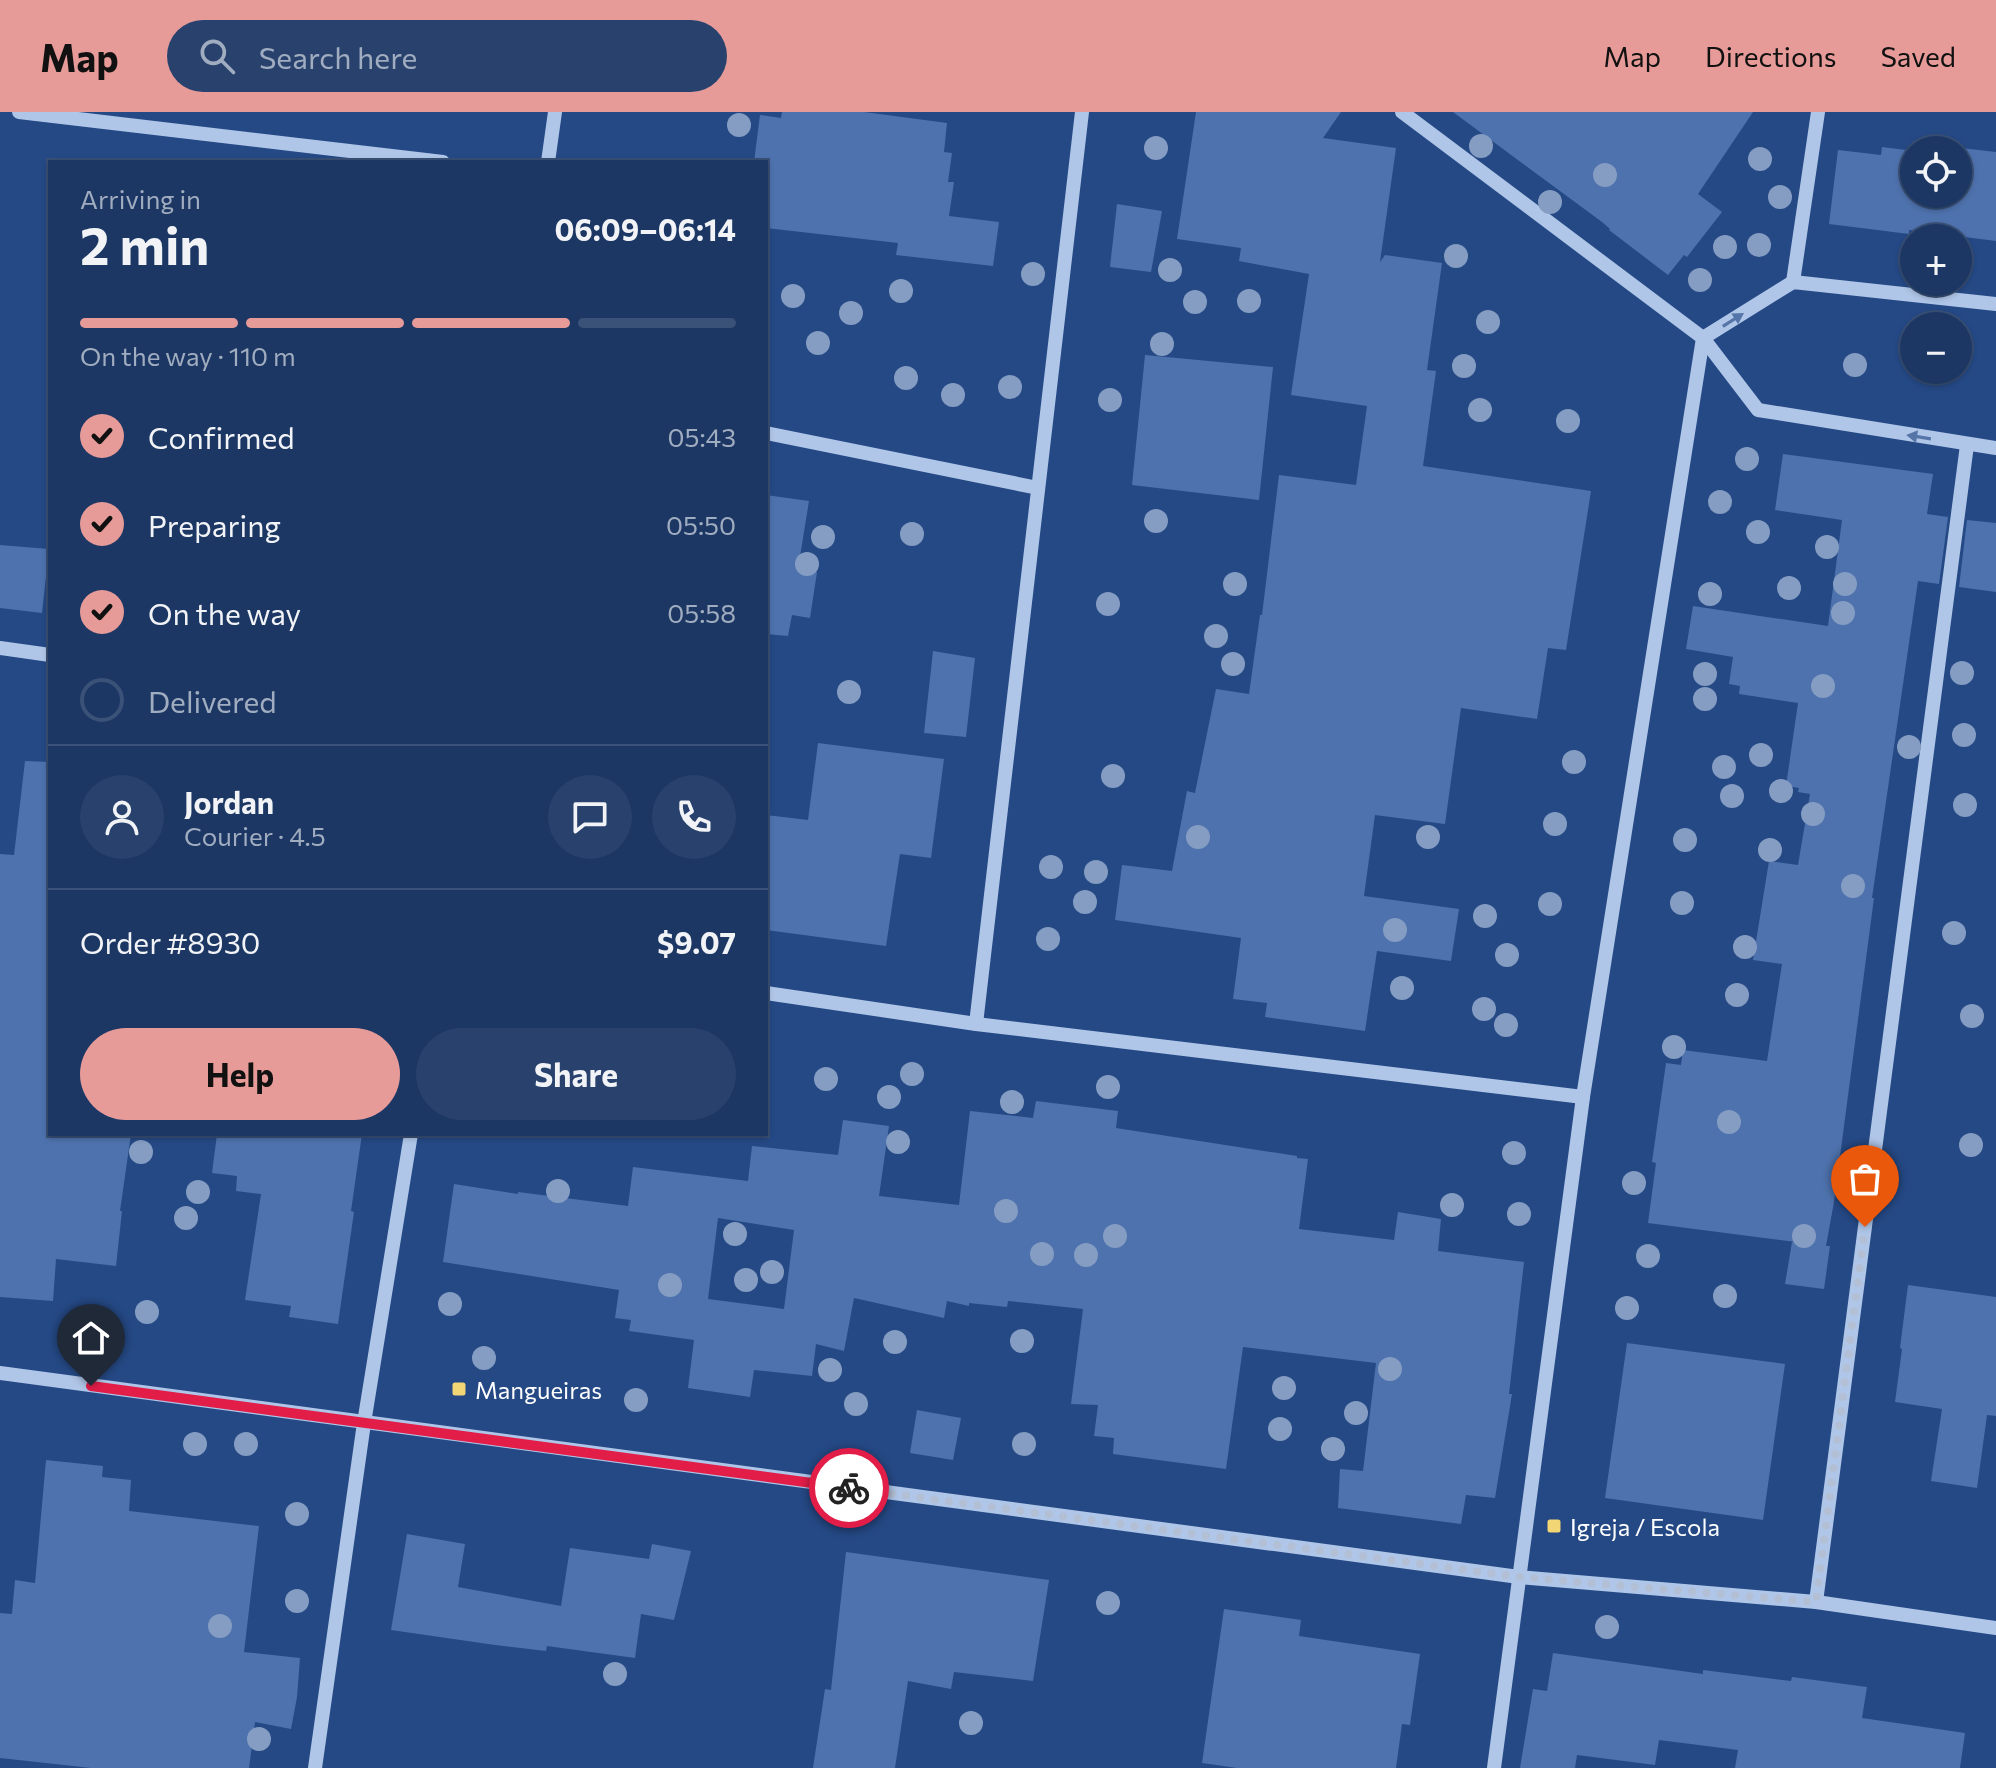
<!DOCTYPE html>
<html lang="en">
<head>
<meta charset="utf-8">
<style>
  :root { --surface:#1c3764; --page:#29426d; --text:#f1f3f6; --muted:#a0acbf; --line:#3a5178; --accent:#e69b98 }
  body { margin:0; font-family:Commissioner,sans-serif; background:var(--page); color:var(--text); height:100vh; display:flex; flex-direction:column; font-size:30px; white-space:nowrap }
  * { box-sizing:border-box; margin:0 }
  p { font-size:26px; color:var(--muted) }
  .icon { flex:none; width:44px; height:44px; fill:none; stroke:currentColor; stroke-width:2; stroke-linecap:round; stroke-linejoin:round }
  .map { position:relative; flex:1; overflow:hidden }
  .drawer { position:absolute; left:48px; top:48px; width:720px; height:976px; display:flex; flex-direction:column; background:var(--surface); border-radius:0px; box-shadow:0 2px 6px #0004,0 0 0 2px var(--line) }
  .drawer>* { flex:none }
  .controls { position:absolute; left:1900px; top:24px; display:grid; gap:16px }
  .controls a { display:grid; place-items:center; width:72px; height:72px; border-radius:50%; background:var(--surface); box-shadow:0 2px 6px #0004,0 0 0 2px var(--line); font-size:40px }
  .pin { position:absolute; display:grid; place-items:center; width:68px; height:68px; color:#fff; margin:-82px -34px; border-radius:50% 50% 50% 0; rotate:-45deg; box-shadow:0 0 8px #0007 }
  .pin .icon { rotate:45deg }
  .courier { position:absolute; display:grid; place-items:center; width:80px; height:80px; margin:-40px; border:6px solid #e11d48; border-radius:50%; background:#fff; color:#222; box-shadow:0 2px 10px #0007 }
  .head em { font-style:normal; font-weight:700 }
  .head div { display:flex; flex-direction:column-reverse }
  .head { display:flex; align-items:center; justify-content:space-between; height:136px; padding:0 32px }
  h1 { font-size:52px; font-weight:700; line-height:60px }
  .bar { display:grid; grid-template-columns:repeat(4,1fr); gap:12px 8px; align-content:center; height:96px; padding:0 32px }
  .bar i { height:10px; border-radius:6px; background:var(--line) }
  .bar .active { background:var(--accent) }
  .bar p { grid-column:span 4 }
  .line { display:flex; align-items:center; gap:20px; padding:0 32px; border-top:2px solid var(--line) }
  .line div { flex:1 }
  .round { display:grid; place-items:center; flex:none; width:84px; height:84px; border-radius:42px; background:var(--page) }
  ol { padding:0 32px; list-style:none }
  li { display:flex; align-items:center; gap:24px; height:88px }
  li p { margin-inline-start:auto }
  li .icon { padding:8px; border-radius:50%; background:var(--accent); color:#111; stroke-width:4 }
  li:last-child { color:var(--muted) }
  li i { width:44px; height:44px; border:4px solid var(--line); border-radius:50% }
  .primary-button { display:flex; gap:16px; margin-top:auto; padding:16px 32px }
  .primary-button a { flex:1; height:92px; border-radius:48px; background:var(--accent); color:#111; font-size:32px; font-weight:700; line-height:92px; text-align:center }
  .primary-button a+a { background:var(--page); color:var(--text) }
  header { display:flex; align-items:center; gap:48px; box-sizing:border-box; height:112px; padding:0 40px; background:var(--accent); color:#111 }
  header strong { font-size:38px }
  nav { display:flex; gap:44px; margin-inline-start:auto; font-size:28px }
  .search { width:560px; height:72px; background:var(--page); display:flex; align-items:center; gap:20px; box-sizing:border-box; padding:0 28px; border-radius:44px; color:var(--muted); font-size:30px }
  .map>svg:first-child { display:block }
</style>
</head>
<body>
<header>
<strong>Map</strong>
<div class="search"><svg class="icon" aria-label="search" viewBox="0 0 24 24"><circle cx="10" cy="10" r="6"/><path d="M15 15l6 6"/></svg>Search here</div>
<nav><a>Map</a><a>Directions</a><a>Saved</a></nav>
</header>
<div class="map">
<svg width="1996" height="1656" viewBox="0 0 1996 1656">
  <rect width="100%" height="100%" fill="#254985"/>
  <!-- building -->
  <g fill="#4e72ad" fill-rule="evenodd">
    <path d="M 782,0 L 864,0 L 947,11 L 944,40 L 952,41 L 948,70 L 954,70 L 949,104 L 999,110 L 993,154 L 896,143 L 898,131 L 766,116 L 766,50 L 754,50 L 760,3 L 781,6 Z"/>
    <path d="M 1196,0 L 1341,0 L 1323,26 L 1396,36 L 1380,150 L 1385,143 L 1442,151 L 1427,258 L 1436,259 L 1423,354 L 1591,379 L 1566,538 L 1548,536 L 1537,607 L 1461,596 L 1445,712 L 1375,703 L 1364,784 L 1459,797 L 1451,849 L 1377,839 L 1365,919 L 1265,905 L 1267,891 L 1233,887 L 1241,826 L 1115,808 L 1122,753 L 1172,759 L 1187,679 L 1195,681 L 1216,577 L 1249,582 L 1260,503 L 1262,503 L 1279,363 L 1356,373 L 1367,294 L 1291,283 L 1309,162 L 1239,149 L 1241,136 L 1177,127 Z"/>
    <path d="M 1453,0 L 1753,0 L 1698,82 L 1722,100 L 1687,145 L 1684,143 L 1668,163 L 1609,118 L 1610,117 L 1602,110 Z"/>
    <path d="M 1882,35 L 1914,39 L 1914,82 L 1958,82 L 1958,44 L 1960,44 L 1961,36 L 1996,40 L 1996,129 L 1909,118 L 1909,122 L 1829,112 L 1838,38 L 1881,43 Z"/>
    <path d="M 1117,92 L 1162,99 L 1151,160 L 1110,155 Z"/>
    <path d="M 1145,243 L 1273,255 L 1259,388 L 1132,373 Z"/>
    <path d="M 1783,342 L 1933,362 L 1927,402 L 1948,405 L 1939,472 L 1918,469 L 1872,786 L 1874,786 L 1834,1090 L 1826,1134 L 1830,1134 L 1824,1177 L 1785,1172 L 1792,1130 L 1820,1133 L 1648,1111 L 1656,1051 L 1652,1050 L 1666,951 L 1681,953 L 1683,938 L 1767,949 L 1782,852 L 1753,848 L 1769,749 L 1798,753 L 1810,682 L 1798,680 L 1799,676 L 1786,674 L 1798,591 L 1739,582 L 1740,574 L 1729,572 L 1733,545 L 1686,537 L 1693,494 L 1828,514 L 1842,408 L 1775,398 Z"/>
    <path d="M 766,383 L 809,389 L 798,457 L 817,460 L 810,506 L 792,503 L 788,524 L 766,522 Z"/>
    <path d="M 1967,408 L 1996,411 L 1996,480 L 1959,475 Z"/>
    <path d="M 0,433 L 49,437 L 42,501 L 0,496 Z"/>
    <path d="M 933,539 L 975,546 L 966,625 L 924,621 Z"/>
    <path d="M 818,631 L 944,647 L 931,746 L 900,742 L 886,834 L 766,818 L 766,703 L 808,708 Z"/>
    <path d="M 25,649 L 50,650 L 50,1022 L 131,1022 L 120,1099 L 122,1099 L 116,1154 L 56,1147 L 53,1189 L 0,1185 L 0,742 L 14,743 Z"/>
    <path d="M 1036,989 L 1118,999 L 1116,1016 L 1297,1044 L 1297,1046 L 1308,1047 L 1299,1117 L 1394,1128 L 1398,1100 L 1441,1107 L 1438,1139 L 1524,1150 L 1509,1282 L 1512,1282 L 1495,1386 L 1466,1383 L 1461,1412 L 1338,1396 L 1340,1357 L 1363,1359 L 1376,1251 L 1243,1235 L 1226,1357 L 1113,1342 L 1114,1326 L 1094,1324 L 1098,1293 L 1071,1292 L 1083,1197 L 1008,1189 L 1007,1195 L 969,1191 L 969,1194 L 947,1189 L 944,1206 L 854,1186 L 844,1239 L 816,1232 L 812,1264 L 754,1258 L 750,1285 L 688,1276 L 694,1228 L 629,1219 L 631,1208 L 615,1206 L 619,1178 L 443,1150 L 454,1072 L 518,1082 L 518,1080 L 628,1094 L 633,1055 L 748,1069 L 752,1034 L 838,1043 L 843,1008 L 889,1014 L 879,1084 L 959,1093 L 970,999 L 1033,1006 ZM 718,1106 L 794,1118 L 784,1197 L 708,1187 Z"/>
    <path d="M 217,1022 L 362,1022 L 351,1099 L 354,1100 L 338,1212 L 289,1205 L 291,1194 L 245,1188 L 261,1082 L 236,1079 L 237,1064 L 212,1061 Z"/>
    <path d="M 1908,1173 L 1996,1185 L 1996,1304 L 1987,1303 L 1977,1376 L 1931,1369 L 1942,1297 L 1895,1290 L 1902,1237 L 1900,1236 Z"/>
    <path d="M 1627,1231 L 1785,1252 L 1763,1408 L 1605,1386 Z"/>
    <path d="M 917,1298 L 961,1306 L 953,1348 L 910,1341 Z"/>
    <path d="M 46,1348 L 103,1354 L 102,1365 L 131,1368 L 129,1399 L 259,1414 L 244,1540 L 300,1546 L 297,1585 L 291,1617 L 255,1610 L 249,1656 L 91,1656 L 0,1646 L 0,1501 L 12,1502 L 15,1468 L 35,1471 Z"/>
    <path d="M 407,1422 L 465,1432 L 458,1475 L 561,1494 L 570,1436 L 649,1447 L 652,1432 L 691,1439 L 674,1508 L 641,1502 L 635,1546 L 547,1534 L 546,1539 L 495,1533 L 391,1518 Z"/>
    <path d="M 846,1440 L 1049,1468 L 1033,1569 L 954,1560 L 951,1577 L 908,1569 L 895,1656 L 813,1656 L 825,1577 L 831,1578 Z"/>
    <path d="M 1224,1497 L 1301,1508 L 1299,1524 L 1420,1542 L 1410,1613 L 1402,1612 L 1396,1656 L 1237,1656 L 1202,1651 Z"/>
    <path d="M 1553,1541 L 1703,1562 L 1703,1558 L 1791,1569 L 1792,1565 L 1867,1575 L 1862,1606 L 1965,1621 L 1960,1656 L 1735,1656 L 1738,1638 L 1659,1628 L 1655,1653 L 1577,1643 L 1575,1656 L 1520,1656 L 1533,1577 L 1547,1579 Z"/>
  </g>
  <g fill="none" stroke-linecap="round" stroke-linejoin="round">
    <!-- minor -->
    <g stroke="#afc6e8" stroke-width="14">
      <path d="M 19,0 L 443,50"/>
      <path d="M 1402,0 L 1703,226 L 1583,985 L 1494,1656"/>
      <path d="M 548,50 L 555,0"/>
      <path d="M 1793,170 L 1818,0"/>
      <path d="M 1996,192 L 1793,170 L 1703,226 L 1758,298 L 1996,336"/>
      <path d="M 766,321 L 1038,376"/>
      <path d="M 0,536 L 50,543"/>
      <path d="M 766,881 L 976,912 L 1583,985"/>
      <path d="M 976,912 L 1082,0"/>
      <path d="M 0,1261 L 1519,1465 L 1816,1490 L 1996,1516"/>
      <path d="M 1816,1490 L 1967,333"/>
      <path d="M 315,1656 L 364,1311 L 411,1022"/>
    </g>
  </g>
  <!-- trees -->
  <g fill="#859dc3">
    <circle cx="739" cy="13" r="12"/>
    <circle cx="1481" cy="34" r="12"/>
    <circle cx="1156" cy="36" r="12"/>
    <circle cx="1760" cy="47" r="12"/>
    <circle cx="1605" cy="63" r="12"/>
    <circle cx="1780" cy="85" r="12"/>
    <circle cx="1550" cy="90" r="12"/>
    <circle cx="1759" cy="133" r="12"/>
    <circle cx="1725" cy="135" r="12"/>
    <circle cx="1456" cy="144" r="12"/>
    <circle cx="1170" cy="158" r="12"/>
    <circle cx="1033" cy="162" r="12"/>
    <circle cx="1700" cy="168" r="12"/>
    <circle cx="901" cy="179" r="12"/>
    <circle cx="793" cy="184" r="12"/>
    <circle cx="1249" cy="189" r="12"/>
    <circle cx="1195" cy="190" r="12"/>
    <circle cx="851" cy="201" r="12"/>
    <circle cx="1488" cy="210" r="12"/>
    <circle cx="818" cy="231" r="12"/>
    <circle cx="1162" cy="232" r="12"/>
    <circle cx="1855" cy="253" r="12"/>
    <circle cx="1464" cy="254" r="12"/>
    <circle cx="906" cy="266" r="12"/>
    <circle cx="1010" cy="275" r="12"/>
    <circle cx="953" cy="283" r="12"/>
    <circle cx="1110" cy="288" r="12"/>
    <circle cx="1480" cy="298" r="12"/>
    <circle cx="1568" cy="309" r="12"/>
    <circle cx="1747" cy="347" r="12"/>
    <circle cx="1720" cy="390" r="12"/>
    <circle cx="1156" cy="409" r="12"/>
    <circle cx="1758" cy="420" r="12"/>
    <circle cx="912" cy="422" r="12"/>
    <circle cx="823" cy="425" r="12"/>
    <circle cx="1827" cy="435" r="12"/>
    <circle cx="807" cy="452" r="12"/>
    <circle cx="1235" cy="472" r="12"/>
    <circle cx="1845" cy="472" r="12"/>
    <circle cx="1789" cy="476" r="12"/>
    <circle cx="1710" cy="482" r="12"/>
    <circle cx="1108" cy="492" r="12"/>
    <circle cx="1843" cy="501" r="12"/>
    <circle cx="1216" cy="524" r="12"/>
    <circle cx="1233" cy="552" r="12"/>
    <circle cx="1962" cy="561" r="12"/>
    <circle cx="1705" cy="562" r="12"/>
    <circle cx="1823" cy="574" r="12"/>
    <circle cx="849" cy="580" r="12"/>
    <circle cx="1705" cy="587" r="12"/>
    <circle cx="1964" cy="623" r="12"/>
    <circle cx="1909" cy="635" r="12"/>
    <circle cx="1761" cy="643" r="12"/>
    <circle cx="1574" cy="650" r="12"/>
    <circle cx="1724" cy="655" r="12"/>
    <circle cx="1113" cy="664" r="12"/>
    <circle cx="1781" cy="679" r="12"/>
    <circle cx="1732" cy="684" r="12"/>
    <circle cx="1965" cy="693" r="12"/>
    <circle cx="1813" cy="702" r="12"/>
    <circle cx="1555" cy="712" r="12"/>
    <circle cx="1198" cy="725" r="12"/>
    <circle cx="1428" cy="725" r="12"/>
    <circle cx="1685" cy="728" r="12"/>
    <circle cx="1770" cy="738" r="12"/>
    <circle cx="1051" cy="755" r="12"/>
    <circle cx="1096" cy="760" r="12"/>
    <circle cx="1853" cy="774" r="12"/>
    <circle cx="1085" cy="790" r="12"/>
    <circle cx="1682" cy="791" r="12"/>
    <circle cx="1550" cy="792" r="12"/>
    <circle cx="1485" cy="804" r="12"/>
    <circle cx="1395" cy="818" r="12"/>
    <circle cx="1954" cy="821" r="12"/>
    <circle cx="1048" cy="827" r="12"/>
    <circle cx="1745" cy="835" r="12"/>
    <circle cx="1507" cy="843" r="12"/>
    <circle cx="1402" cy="876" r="12"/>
    <circle cx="1737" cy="883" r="12"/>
    <circle cx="1484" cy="897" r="12"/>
    <circle cx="1972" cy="904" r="12"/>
    <circle cx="1506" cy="913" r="12"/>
    <circle cx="1674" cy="935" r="12"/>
    <circle cx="912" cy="962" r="12"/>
    <circle cx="826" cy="967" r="12"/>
    <circle cx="1108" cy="975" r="12"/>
    <circle cx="889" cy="985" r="12"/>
    <circle cx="1012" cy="990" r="12"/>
    <circle cx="1729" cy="1010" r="12"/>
    <circle cx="898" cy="1030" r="12"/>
    <circle cx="1971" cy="1033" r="12"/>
    <circle cx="141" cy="1040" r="12"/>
    <circle cx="1514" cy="1041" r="12"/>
    <circle cx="1634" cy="1071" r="12"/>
    <circle cx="558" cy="1079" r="12"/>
    <circle cx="198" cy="1080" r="12"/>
    <circle cx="1452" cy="1093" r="12"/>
    <circle cx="1006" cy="1099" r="12"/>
    <circle cx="1519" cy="1102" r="12"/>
    <circle cx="186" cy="1106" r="12"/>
    <circle cx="735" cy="1122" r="12"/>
    <circle cx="1115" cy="1124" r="12"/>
    <circle cx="1804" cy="1124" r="12"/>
    <circle cx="1042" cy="1142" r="12"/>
    <circle cx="1086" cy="1143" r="12"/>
    <circle cx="1648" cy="1144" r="12"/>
    <circle cx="772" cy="1160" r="12"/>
    <circle cx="746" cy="1168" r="12"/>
    <circle cx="670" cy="1173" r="12"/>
    <circle cx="1725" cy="1184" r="12"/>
    <circle cx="450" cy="1192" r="12"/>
    <circle cx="1627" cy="1196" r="12"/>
    <circle cx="147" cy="1200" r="12"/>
    <circle cx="1022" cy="1229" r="12"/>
    <circle cx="895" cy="1230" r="12"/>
    <circle cx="484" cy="1246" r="12"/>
    <circle cx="1390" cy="1257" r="12"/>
    <circle cx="830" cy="1258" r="12"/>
    <circle cx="1284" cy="1276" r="12"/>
    <circle cx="636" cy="1288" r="12"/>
    <circle cx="856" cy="1292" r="12"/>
    <circle cx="1356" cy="1301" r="12"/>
    <circle cx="1280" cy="1317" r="12"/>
    <circle cx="195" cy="1332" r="12"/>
    <circle cx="246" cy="1332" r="12"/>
    <circle cx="1024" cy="1332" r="12"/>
    <circle cx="1333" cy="1337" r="12"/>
    <circle cx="297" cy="1402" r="12"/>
    <circle cx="297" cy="1489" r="12"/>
    <circle cx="1108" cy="1491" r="12"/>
    <circle cx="220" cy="1514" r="12"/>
    <circle cx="1607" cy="1515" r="12"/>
    <circle cx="615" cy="1562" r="12"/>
    <circle cx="971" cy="1611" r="12"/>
    <circle cx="259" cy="1627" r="12"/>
  </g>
  <!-- one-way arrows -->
  <defs><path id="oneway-solid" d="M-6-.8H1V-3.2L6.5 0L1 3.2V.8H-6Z" transform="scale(2)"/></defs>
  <g fill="#5575a8">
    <use href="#oneway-solid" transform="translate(1733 208) rotate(-32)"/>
    <use href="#oneway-solid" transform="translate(1919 325) rotate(-171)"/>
  </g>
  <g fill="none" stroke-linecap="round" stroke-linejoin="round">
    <!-- done -->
    <path stroke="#b3bfd4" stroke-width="8" stroke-dasharray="0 14.4" d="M 849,1376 L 1519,1465 L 1816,1490 L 1865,1115"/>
    <!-- route -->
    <path stroke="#e11d48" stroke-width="10" d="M 91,1274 L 849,1376"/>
  </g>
  <!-- markers -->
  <g fill="#f2d574" stroke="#254985" stroke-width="3">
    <rect x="451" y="1269" width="16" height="16" rx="4"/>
    <rect x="1546" y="1406" width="16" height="16" rx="4"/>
  </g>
  <g text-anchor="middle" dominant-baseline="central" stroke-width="6" stroke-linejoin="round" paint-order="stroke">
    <!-- poi labels -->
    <g font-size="24" fill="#fff" stroke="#254985" text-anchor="start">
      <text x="475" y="1277">Mangueiras</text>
      <text x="1570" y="1414">Igreja / Escola</text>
    </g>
  </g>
</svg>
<div class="controls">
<a><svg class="icon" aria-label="locate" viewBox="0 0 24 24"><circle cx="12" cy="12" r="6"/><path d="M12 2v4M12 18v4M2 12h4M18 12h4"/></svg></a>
<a>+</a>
<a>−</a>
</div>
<div class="pin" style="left:1865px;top:1115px;background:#ea580c"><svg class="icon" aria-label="bag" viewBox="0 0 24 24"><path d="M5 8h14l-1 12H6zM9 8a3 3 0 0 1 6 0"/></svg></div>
<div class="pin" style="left:91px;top:1274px;background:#1f2937"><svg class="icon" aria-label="home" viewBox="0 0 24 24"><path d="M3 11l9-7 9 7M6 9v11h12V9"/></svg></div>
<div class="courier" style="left:849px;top:1376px"><svg class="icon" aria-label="bike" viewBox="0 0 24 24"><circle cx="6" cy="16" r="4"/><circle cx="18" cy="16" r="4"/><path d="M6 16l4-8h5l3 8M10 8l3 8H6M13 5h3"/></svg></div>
<section class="drawer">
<div class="head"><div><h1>2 min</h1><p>Arriving in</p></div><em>06:09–06:14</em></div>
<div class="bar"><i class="active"></i><i class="active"></i><i class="active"></i><i></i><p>On the way · 110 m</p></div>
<ol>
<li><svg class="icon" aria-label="check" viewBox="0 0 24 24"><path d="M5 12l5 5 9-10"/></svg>Confirmed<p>05:43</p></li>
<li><svg class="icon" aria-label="check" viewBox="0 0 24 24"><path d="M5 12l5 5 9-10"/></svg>Preparing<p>05:50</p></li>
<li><svg class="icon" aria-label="check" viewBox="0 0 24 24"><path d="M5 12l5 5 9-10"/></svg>On the way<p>05:58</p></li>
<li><i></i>Delivered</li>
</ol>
<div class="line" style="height:144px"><a class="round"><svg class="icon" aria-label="person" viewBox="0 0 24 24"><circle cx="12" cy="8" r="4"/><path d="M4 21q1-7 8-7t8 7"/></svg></a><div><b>Jordan</b><p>Courier · 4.5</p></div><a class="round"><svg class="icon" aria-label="chat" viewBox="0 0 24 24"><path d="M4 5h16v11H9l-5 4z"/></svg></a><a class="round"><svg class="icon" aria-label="phone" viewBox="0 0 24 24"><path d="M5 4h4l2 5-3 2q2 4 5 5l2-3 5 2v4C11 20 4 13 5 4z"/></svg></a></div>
<div class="line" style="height:104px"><div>Order #8930</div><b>$9.07</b></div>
<div class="primary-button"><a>Help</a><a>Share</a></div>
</section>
</div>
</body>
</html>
